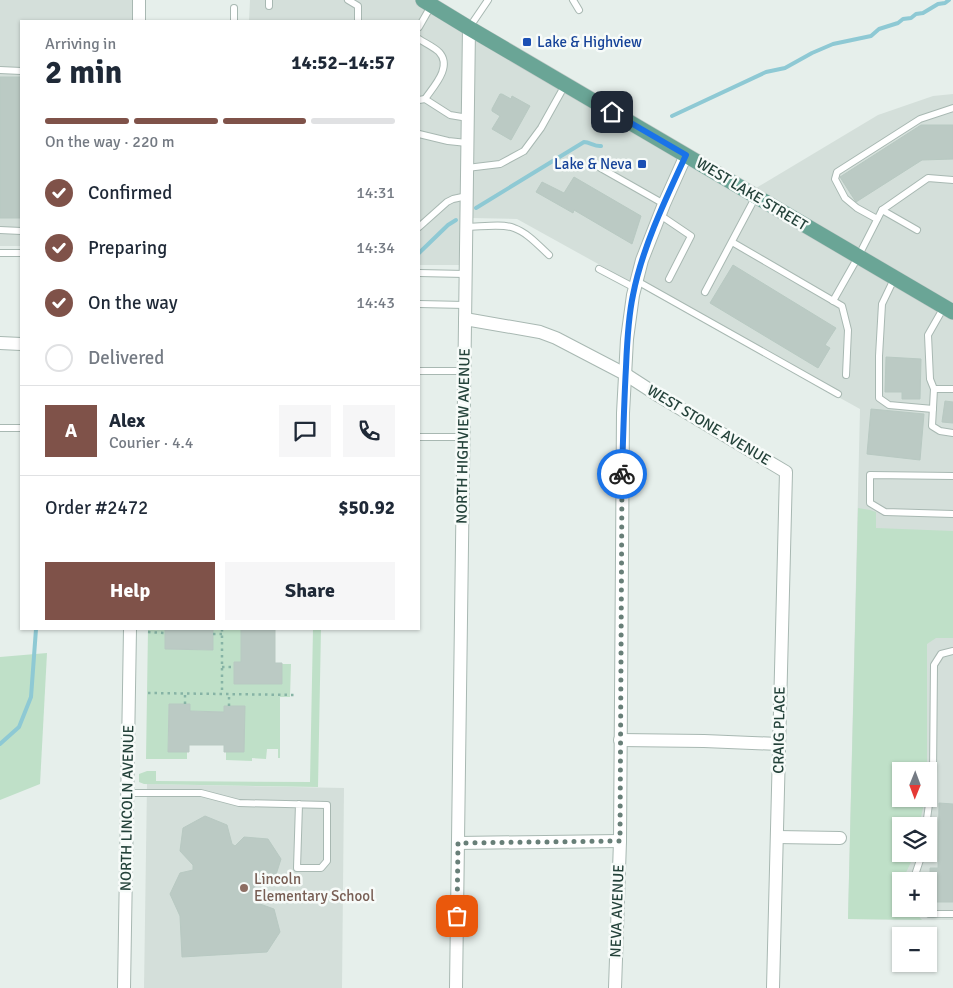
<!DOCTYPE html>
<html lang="en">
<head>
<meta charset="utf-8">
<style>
  :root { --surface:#fff; --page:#f6f6f7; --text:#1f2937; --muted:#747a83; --line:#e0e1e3; --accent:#7f5249 }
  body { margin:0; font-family:Signika,sans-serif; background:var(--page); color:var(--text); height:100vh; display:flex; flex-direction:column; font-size:19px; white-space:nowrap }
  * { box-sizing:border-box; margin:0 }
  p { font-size:16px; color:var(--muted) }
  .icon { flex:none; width:28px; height:28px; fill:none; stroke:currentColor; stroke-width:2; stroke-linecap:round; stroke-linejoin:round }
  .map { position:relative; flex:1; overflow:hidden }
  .panel { position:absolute; left:20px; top:20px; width:400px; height:610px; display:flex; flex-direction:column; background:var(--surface); border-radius:0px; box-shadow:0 1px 4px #0004 }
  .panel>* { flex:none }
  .needle { width:32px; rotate:181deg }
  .buttons { position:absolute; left:892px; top:762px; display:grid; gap:10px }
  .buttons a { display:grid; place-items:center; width:45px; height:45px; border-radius:0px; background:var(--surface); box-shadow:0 1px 4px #0004; font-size:25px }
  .pin { position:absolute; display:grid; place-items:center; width:42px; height:42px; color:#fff; margin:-21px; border-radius:10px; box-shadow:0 2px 8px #0006 }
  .courier { position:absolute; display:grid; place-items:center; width:50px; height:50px; margin:-25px; border:4px solid #1a73e8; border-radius:50%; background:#fff; color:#222; box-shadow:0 1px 6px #0007 }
  .overview em { font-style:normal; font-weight:700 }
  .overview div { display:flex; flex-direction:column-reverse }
  .overview { display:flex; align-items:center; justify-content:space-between; height:85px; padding:0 25px }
  h1 { font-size:32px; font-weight:700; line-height:38px }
  .bar { display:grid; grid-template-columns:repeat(4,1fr); gap:8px 5px; align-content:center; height:60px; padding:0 25px }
  .bar i { height:6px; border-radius:4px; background:var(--line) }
  .bar .current { background:var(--accent) }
  .bar p { grid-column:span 4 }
  .line { display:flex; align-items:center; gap:12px; padding:0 25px; border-top:1px solid var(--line) }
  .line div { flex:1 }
  .round { display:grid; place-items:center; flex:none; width:52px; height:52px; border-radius:0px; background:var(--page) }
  ol { padding:0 25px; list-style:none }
  li { display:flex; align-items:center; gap:15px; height:55px }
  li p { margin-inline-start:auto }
  li .icon { padding:5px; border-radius:50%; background:var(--accent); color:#fff; stroke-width:4 }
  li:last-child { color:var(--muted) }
  li i { width:28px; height:28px; border:2px solid var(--line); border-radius:50% }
  .button { display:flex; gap:10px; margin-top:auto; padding:10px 25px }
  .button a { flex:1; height:58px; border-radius:0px; background:var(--accent); color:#fff; font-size:20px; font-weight:700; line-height:58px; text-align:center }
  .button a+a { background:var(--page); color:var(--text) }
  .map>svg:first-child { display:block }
</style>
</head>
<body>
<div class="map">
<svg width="953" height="988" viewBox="0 0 953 988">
  <rect width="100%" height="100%" fill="#e6efeb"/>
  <!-- built -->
  <g fill="#d4dfda" fill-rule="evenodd">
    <path d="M 0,0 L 133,0 L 133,21 L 21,21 L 21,246 L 0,246 Z"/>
    <path d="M 250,0 L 417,0 L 465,30 L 461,265 L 419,265 L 419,21 L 249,21 Z"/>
    <path d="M 472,34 L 953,318 L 953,920 L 848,919 L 860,409 L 517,219 L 470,218 ZM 901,771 L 929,771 L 929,799 L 901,799 ZM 901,826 L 929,826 L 929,854 L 901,854 ZM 901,881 L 929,881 L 929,909 L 901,909 Z"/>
    <path d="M 953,94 L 953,305 L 756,188 L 878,115 L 933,96 Z"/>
    <path d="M 147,784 L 344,788 L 342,988 L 144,988 Z"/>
  </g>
  <!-- green -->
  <g fill="#bfe0c8">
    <path d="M 858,508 L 870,510 L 876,512 L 876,528 L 953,531 L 953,638 L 936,638 L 927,644 L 927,771 L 901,771 L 901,799 L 925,799 L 919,826 L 901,826 L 901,854 L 913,854 L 911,862 L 902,881 L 901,881 L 901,909 L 912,909 L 922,920 L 848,919 Z"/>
    <path d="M 148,629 L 165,629 L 165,649 L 213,650 L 213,629 L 241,629 L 241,662 L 234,662 L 234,684 L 281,684 L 282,664 L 291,664 L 290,697 L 280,697 L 280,758 L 278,758 L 278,749 L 267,749 L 266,759 L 252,758 L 252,761 L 226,760 L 226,752 L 244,752 L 244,706 L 224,706 L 224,712 L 190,711 L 190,704 L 169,704 L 168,751 L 187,752 L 187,759 L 146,759 Z"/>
    <path d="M 313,629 L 321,629 L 318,787 L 144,784 L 139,782 L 139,774 L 147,771 L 156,771 L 156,781 L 310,782 Z"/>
    <path d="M 47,653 L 40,784 L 0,800 L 0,657 Z"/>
  </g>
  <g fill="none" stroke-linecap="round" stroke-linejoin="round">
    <!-- stream -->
    <g stroke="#8ec9d4" stroke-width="4">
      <path d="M 672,116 L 766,72 L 785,68 L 812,53 L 833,44 L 871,36 L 879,29 L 898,23 L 903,19 L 911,18 L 916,14 L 923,13 L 938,4 L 945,3 L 949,0"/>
      <path d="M 476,208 L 584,142 C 590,142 595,147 601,146"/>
      <path d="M 419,253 L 448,225 L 456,220"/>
      <path d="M 0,744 L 19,727 L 31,697 L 36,629"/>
    </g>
  </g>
  <!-- building -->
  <g fill="#bbcac4" stroke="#b8c9c2">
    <rect x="0" y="77" width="21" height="141"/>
    <path d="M 500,94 L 502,94 L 511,99 L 512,96 L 530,106 L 511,140 L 492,129 L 500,116 L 492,111 L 492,109 Z"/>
    <path d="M 921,125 L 953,125 L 953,159 L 922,160 L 856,202 L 840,177 Z"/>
    <path d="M 574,177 L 641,216 L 632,244 L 574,210 L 573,213 L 536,192 L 542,182 L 564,193 Z"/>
    <path d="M 733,265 L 836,328 L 825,345 L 830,348 L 818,368 L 710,303 Z"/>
    <path d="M 886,357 L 921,359 L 920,399 L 902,399 L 902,392 L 885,392 Z"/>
    <path d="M 945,401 L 953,402 L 953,423 L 942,422 Z"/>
    <path d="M 871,409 L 924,414 L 920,460 L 867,454 Z"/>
    <path d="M 165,629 L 213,629 L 213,650 L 165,649 Z"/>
    <path d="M 241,629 L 275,629 L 275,663 L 282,663 L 282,684 L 234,684 L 234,662 L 241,662 Z"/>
    <path d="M 169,704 L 190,704 L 190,711 L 224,712 L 224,706 L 245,706 L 244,752 L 224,752 L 224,745 L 189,745 L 189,752 L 168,752 Z"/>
    <path d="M 939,803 L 953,804 L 953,902 L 930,902 L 930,868 L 938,868 Z"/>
    <path d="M 205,816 L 227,825 L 232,844 L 235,846 L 244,837 L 268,839 L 281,859 L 274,881 L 260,886 L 262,892 L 262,898 L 260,904 L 274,909 L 280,932 L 267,952 L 182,957 L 180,916 L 170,894 L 180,873 L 193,870 L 193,865 L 180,851 L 183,828 Z"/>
  </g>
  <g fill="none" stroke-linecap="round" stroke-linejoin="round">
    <!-- service casing -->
    <g stroke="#a8b8b2" stroke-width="8">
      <g id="service">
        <path d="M 348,0 L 358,6 L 358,21"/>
        <path d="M 573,0 L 579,10"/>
        <path d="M 269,6 L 269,0"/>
        <path d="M 234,21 L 234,8"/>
        <path d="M 419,27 L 431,6"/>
        <path d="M 469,28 L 488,0"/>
        <path d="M 419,39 C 425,43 434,47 439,52 C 453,67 433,87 425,99"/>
        <path d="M 0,70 L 21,71"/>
        <path d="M 419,100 L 425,99 L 450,115 L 468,118"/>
        <path d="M 419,134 L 448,141 L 467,143"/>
        <path d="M 597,166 L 664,204"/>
        <path d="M 467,168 L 500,164 L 524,151 L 541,128 L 565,85"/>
        <path d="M 882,210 L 917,230"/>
        <path d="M 660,215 L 691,236 L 669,279"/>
        <path d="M 877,219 L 857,208 L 845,198 L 835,179 L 837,172 L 920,119 L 953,108"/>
        <path d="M 419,227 L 447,202 L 453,199 L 467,196"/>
        <path d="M 466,227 C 480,227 502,223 514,228 C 528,233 539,246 549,255"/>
        <path d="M 0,230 L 21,231"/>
        <path d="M 732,242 L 842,306 L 848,330 L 846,375"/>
        <path d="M 0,253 L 21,253"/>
        <path d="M 599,269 L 635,288"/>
        <path d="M 419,273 L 465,274"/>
        <path d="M 894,279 L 882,304 L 879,356 L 879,398 L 889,405 L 933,409"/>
        <path d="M 637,281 L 838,394"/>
        <path d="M 705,292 L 756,196"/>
        <path d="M 833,301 L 858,257 L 882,210 L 928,178 L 953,180"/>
        <path d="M 419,304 L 465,305"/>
        <path d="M 944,307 L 928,335 L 930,379 L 934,389 L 932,426 L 940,431 L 953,433"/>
        <path d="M 419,371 L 464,371"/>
        <path d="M 934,389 L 953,389"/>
        <path d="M 0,428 L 21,428"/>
        <path d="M 419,437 L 463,437"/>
        <path d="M 953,476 L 870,475 L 870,503 L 885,512 L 953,514"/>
        <path d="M 127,793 L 201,793 L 239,803 L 327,805 L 327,861 L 321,868 L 297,868 L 299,804"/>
        <path d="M 926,826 L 933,775 L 934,665 L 941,654 L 953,651"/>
        <path d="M 913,881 L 922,854"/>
        <path d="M 924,909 L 929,914 L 953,914"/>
      </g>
    </g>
    <!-- minor casing -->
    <g stroke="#a8b8b2" stroke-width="14">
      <g id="minor">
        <path d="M 139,21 L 139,0"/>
        <path d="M 465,319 L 540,332 L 556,338 L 625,374 L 659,396 L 786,472 L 773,988"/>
        <path d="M 0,343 L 21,344"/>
        <path d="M 620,740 L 704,741 L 779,744"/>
        <path d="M 777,837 L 840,838"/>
        <path d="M 458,843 L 620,841"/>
        <path d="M 124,988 L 130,629"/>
        <path d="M 456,988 L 469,28"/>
        <path d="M 615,988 L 620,841 L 623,413 L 627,339 L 633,295 L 642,260 L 664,204 L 686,155"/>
      </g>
    </g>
    <!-- primary casing -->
    <g stroke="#c2cac8" stroke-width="16">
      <path id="primary" d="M 423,0 L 469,28 L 953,312"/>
    </g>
    <!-- path -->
    <g stroke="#86b3a5" stroke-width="2.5" stroke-dasharray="2.5 4" stroke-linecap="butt">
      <path d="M 222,629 L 222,694"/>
      <path d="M 148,632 L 165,633"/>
      <path d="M 213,634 L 222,634"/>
      <path d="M 222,667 L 234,667"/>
      <path d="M 148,693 L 297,695"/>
      <path d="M 185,704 L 185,694"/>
      <path d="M 229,706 L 229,695"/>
    </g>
    <!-- service -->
    <use href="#service" stroke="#fff" stroke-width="6"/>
    <!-- minor -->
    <use href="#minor" stroke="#fff" stroke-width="12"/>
    <!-- primary -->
    <use href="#primary" stroke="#6aa596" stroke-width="15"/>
  </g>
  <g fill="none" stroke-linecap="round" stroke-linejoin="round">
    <!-- done -->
    <path stroke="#687f78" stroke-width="5" stroke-dasharray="0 9" d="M 457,916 L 458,843 L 620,841 L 622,474"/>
    <!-- route -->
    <path stroke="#1a73e8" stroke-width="6" d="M 612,112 L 686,155 C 666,198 642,248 633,295 C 628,318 627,343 626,367 C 624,403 623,439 622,474"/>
  </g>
  <!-- markers -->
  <g fill="#1a4fb4" stroke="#f7fbf9" stroke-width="2">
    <rect x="522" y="37" width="10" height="10" rx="2.5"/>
    <rect x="637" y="159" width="10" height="10" rx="2.5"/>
  </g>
  <circle fill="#8d6e63" stroke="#f7fbf9" stroke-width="2" cx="244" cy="888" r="5"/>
  <g text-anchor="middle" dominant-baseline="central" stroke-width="5" stroke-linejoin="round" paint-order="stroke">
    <!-- transit labels -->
    <g font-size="15" fill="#164399" stroke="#f7fbf9" text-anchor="start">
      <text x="537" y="42">Lake &amp; Highview</text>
      <text x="632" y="164" text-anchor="end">Lake &amp; Neva</text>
    </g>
    <!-- street labels -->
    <g font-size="15" fill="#24423a" stroke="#f7fbf9">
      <text transform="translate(752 194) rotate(31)">WEST LAKE STREET</text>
      <text transform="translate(709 425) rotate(31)">WEST STONE AVENUE</text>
      <text transform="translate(463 436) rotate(-89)">NORTH HIGHVIEW AVENUE</text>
      <text transform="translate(779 730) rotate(-89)">CRAIG PLACE</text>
      <text transform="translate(127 808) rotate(-89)">NORTH LINCOLN AVENUE</text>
      <text transform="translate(617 911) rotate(-88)">NEVA AVENUE</text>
    </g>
    <!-- education labels -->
    <g font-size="15" fill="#785e54" stroke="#f7fbf9" text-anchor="start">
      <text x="254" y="879">Lincoln<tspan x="254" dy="17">Elementary School</tspan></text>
    </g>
  </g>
</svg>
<div class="buttons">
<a><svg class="needle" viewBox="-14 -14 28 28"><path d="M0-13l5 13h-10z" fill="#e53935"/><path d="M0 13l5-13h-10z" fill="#747a83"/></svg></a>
<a><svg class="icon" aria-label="layers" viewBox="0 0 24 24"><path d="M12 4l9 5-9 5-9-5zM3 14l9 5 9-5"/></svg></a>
<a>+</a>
<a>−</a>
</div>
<div class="pin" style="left:457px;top:916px;background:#ea580c"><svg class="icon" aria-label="bag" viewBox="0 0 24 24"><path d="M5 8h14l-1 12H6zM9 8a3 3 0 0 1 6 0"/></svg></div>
<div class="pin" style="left:612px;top:112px;background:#1f2937"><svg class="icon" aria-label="home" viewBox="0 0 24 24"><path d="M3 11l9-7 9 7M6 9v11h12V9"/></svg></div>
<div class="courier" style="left:622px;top:474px"><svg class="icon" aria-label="bike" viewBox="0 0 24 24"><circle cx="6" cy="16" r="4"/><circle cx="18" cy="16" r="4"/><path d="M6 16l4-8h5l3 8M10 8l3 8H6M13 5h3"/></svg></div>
<section class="panel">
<div class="overview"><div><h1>2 min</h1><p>Arriving in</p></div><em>14:52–14:57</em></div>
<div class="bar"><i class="current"></i><i class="current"></i><i class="current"></i><i></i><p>On the way · 220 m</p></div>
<ol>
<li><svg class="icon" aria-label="check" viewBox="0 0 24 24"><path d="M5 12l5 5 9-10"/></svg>Confirmed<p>14:31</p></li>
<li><svg class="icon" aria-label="check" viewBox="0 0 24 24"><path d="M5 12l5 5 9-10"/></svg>Preparing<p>14:34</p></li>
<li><svg class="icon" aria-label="check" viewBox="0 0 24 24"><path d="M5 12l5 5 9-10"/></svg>On the way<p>14:43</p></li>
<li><i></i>Delivered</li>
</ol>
<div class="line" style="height:90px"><b class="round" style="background:var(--accent);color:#fff">A</b><div><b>Alex</b><p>Courier · 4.4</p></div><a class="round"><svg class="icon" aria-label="chat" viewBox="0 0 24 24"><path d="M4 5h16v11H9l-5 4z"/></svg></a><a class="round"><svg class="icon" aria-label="phone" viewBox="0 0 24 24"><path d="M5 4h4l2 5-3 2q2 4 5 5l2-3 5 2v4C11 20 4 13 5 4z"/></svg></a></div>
<div class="line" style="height:65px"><div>Order #2472</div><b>$50.92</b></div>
<div class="button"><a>Help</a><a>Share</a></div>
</section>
</div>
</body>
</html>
